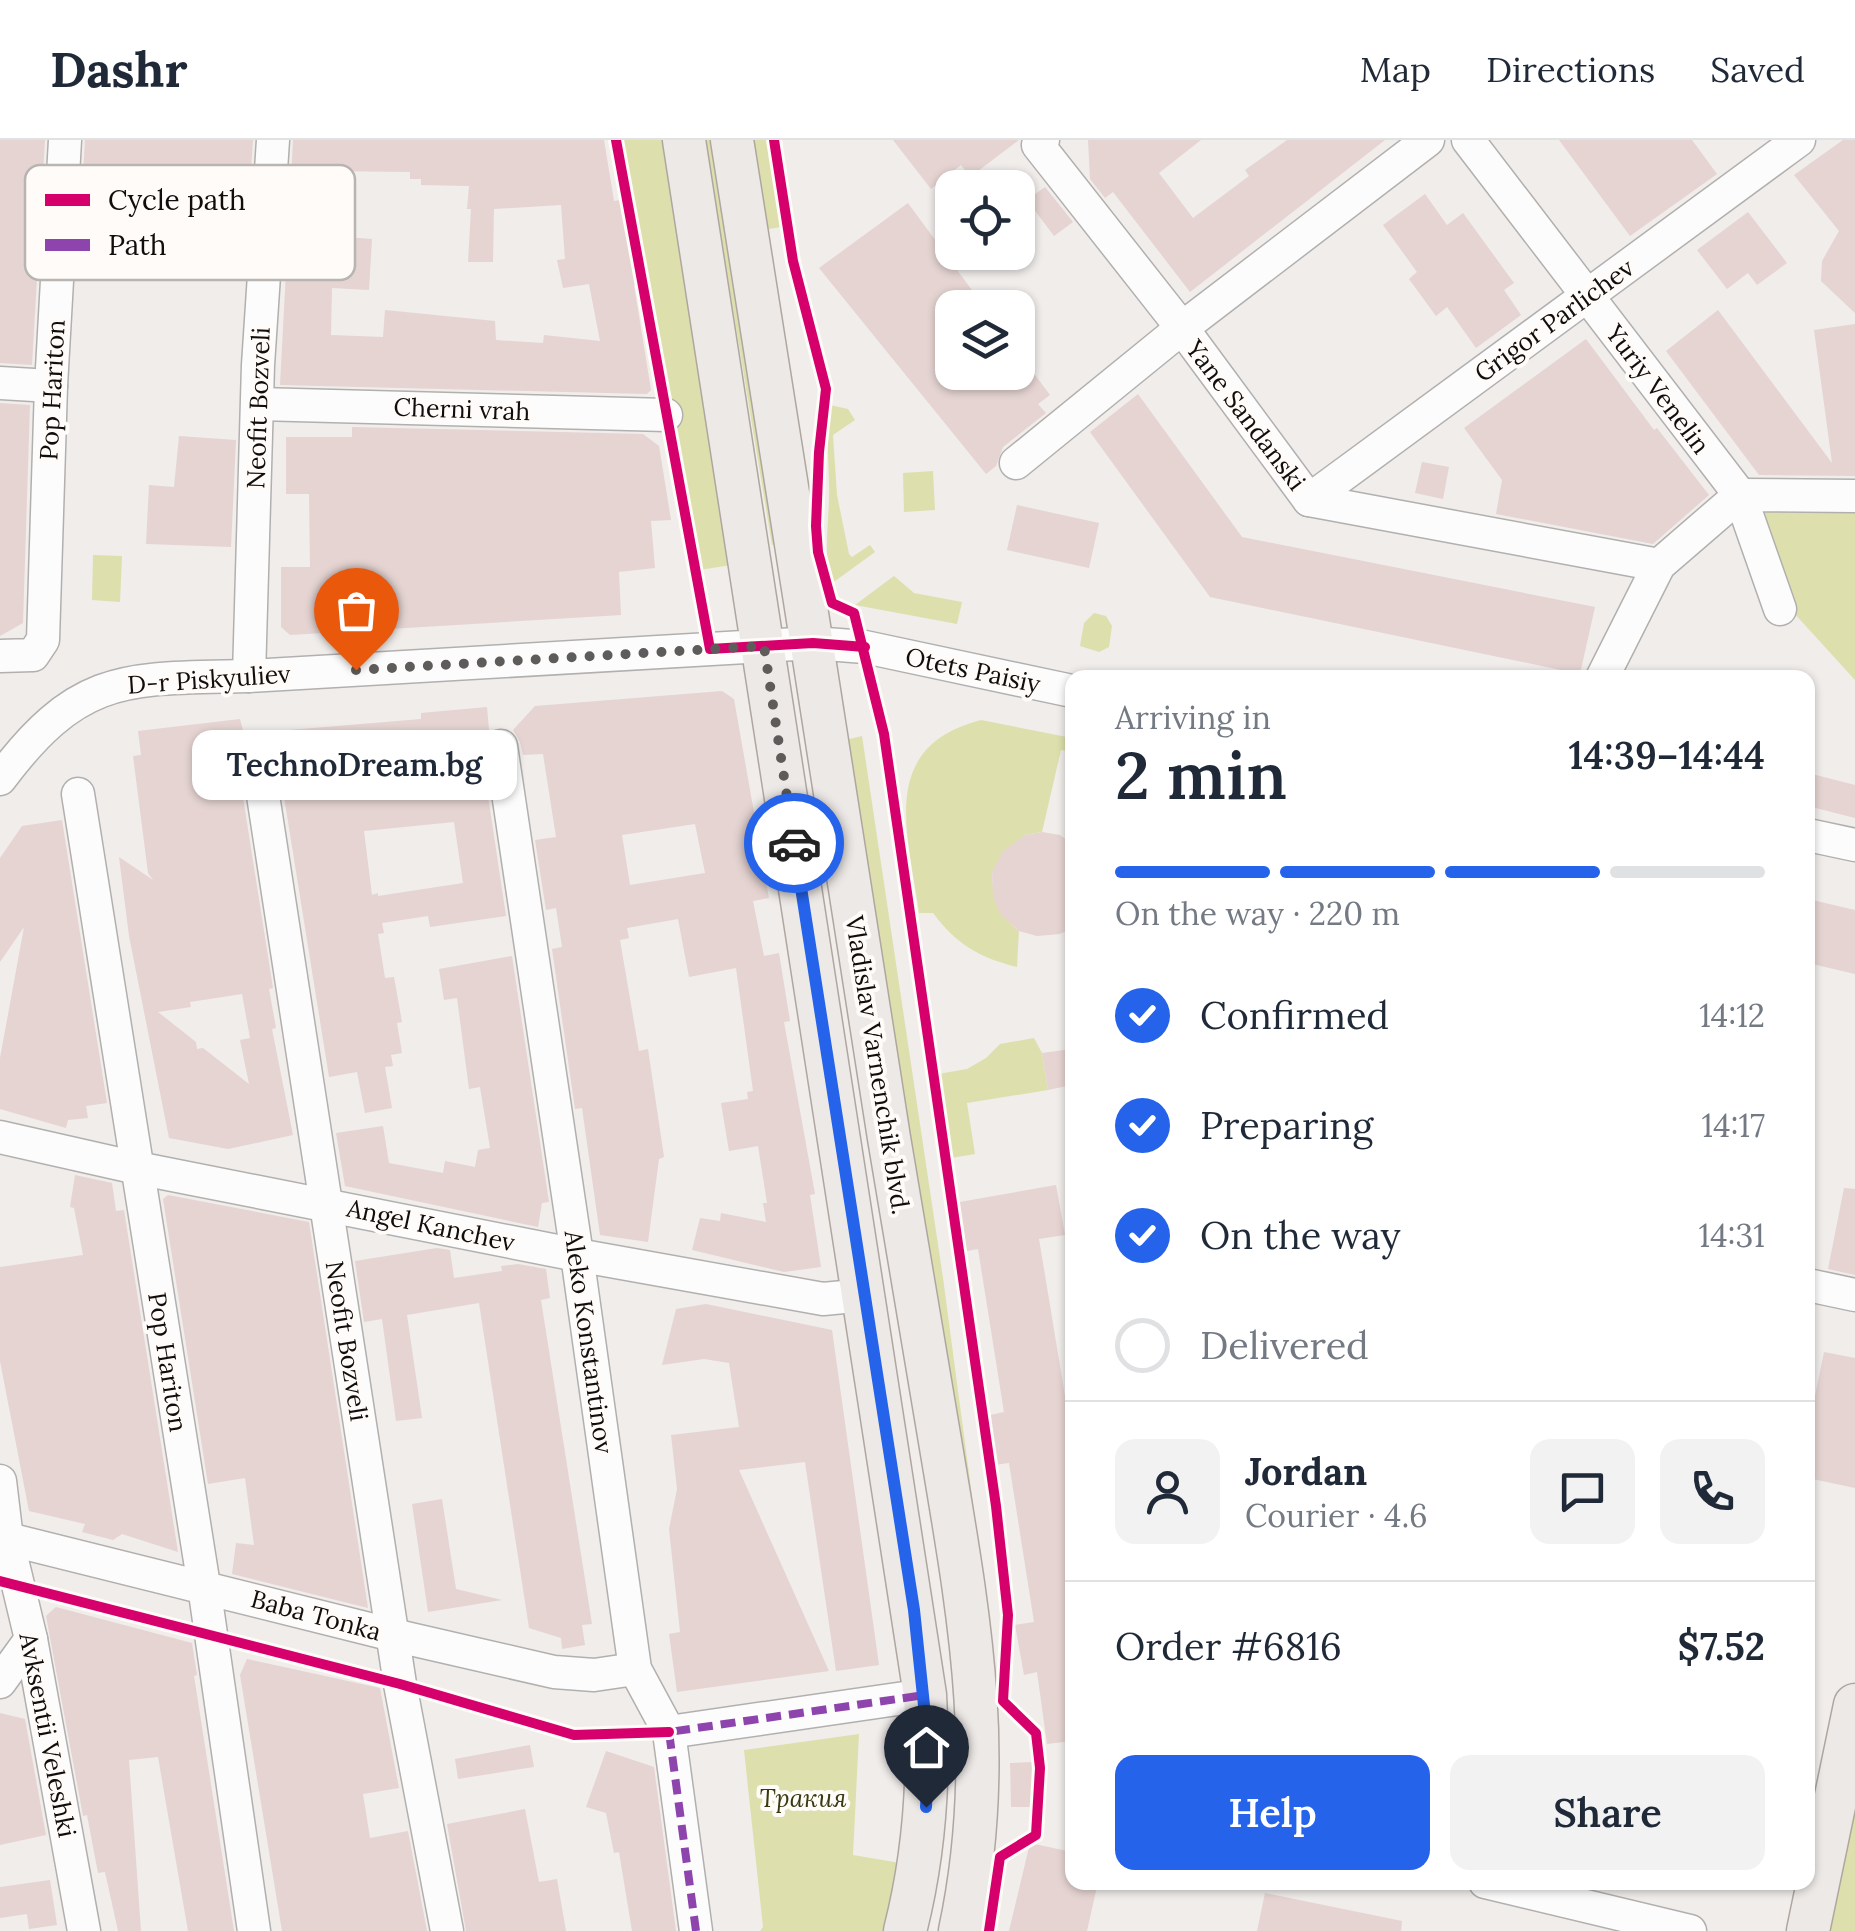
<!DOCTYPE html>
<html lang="en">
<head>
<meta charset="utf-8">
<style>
  :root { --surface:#fff; --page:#f2f2f3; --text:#1f2937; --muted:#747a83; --line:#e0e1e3; --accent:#2563eb }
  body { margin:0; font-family:Lora,serif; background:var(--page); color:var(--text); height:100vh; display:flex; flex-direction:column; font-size:38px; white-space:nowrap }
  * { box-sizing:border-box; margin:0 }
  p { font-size:32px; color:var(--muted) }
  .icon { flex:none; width:55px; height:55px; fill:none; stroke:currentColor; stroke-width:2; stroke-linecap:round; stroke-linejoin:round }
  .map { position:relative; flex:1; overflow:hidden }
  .side { position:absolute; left:1065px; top:530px; width:750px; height:1220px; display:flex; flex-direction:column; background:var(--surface); border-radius:20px; box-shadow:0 2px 8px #0004 }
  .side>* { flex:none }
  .fabs { position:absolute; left:935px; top:30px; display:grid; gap:20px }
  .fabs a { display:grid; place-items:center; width:100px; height:100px; border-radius:20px; background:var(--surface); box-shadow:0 2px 8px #0004; font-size:50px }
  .pin { position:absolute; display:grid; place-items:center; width:85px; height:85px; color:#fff; margin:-102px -42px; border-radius:50% 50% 50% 0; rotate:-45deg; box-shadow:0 0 10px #0007 }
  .pin .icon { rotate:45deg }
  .courier { position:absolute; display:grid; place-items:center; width:100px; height:100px; margin:-50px; border:8px solid #2563eb; border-radius:50%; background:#fff; color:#222; box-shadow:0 2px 12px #0007 }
  .bubble { position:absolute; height:70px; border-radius:20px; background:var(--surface); box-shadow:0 2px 8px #0004; font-size:32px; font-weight:600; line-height:70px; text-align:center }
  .headline em { font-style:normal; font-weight:600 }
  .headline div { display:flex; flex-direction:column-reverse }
  .headline { display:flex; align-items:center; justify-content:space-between; height:170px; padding:0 50px }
  h1 { font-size:65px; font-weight:600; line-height:75px }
  .bar { display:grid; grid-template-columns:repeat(4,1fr); gap:15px 10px; align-content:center; height:120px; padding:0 50px }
  .bar i { height:12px; border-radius:8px; background:var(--line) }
  .bar .on { background:var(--accent) }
  .bar p { grid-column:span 4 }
  .line { display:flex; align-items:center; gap:25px; padding:0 50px; border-top:2px solid var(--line) }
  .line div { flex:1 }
  .round { display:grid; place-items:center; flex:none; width:105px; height:105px; border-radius:20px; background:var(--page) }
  ol { padding:0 50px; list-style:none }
  li { display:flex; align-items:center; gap:30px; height:110px }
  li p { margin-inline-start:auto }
  li .icon { padding:10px; border-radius:50%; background:var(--accent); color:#fff; stroke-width:4 }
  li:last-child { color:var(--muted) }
  li i { width:55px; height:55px; border:5px solid var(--line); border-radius:50% }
  .action { display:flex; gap:20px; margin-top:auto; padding:20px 50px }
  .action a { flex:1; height:115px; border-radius:20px; background:var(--accent); color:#fff; font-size:40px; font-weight:600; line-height:115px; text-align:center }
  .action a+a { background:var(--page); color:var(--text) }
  header { display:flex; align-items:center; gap:60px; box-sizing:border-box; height:140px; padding:0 50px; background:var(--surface); border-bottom:2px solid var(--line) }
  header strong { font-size:48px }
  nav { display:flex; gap:55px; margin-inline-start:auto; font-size:35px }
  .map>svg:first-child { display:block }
</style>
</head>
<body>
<header>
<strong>Dashr</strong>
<nav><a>Map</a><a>Directions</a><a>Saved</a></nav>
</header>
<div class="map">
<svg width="1855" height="1791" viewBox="0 0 1855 1791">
  <rect width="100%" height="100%" fill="#f0edeb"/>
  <!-- green -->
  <g fill="#dde0ac">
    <path d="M 616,0 L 670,0 L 738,424 L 693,431 Z"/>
    <path d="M 705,0 L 714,0 L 784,403 L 772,405 Z"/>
    <path d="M 748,0 L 774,0 L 787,86 L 763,90 Z"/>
    <path d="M 830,265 L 848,269 L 855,280 L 833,295 L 837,355 L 849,414 L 852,417 L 870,405 L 875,412 L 831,444 C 824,413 828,391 829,359 C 830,327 825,297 830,265 Z"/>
    <path d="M 933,331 L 935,370 L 904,372 L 903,333 Z"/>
    <path d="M 1760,371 L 1855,372 L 1855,540 L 1793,472 Z"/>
    <path d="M 93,415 L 122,416 L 120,462 L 92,460 Z"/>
    <path d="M 894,436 L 914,453 L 962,462 L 957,484 L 855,465 Z"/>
    <path d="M 1094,473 L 1106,476 L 1112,486 L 1109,507 L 1099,512 L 1080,506 L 1084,483 Z"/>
    <path d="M 981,580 L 1072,598 L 1072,612 L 1061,610 L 1042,692 L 1025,695 L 992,733 C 993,760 998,773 1019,791 L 1017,827 C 980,818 956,804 933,773 L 919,773 C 908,693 877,607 981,580 Z"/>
    <path d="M 862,596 L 943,1138 L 980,1416 L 992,1538 L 837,602 Z"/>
    <path d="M 1034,898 L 1042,913 L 1048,950 L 967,963 L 975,1014 L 951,1018 L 938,934 L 967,929 L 986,918 L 1000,904 Z"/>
    <path d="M 1855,1572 L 1855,1791 L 1809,1791 Z"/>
    <path d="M 859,1594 L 853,1715 L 918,1726 L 905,1791 L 760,1791 L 763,1787 L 744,1610 Z"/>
  </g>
  <!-- building -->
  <g fill="#e5d4d2" fill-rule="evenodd">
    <path d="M 0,0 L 45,0 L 32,225 L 0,223 Z"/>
    <path d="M 85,0 L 253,0 L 244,133 L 78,124 Z"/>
    <path d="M 293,0 L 604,0 L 614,61 L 620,60 L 637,145 L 634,145 L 651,250 L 647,254 L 280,245 ZM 321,31 L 410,32 L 410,39 L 421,39 L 421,45 L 469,46 L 467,69 L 471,69 L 468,122 L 493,122 L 494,69 L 561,65 L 565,119 L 557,120 L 563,148 L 589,144 L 600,201 L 544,195 L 543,203 L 496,200 L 495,181 L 385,170 L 383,197 L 331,195 L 332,148 L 369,150 L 372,99 L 320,95 Z"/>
    <path d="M 893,0 L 1019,0 L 970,37 L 961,25 L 931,49 Z"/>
    <path d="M 1088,0 L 1201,0 L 1159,33 L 1193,78 L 1249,36 L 1245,30 L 1287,0 L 1385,0 L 1190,152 L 1113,52 L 1105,58 L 1090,39 Z"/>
    <path d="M 1559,0 L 1692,0 L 1717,34 L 1630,96 Z"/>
    <path d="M 1843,0 L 1855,0 L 1855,173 L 1821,141 L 1822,121 L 1839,91 L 1794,35 Z"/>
    <path d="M 1045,47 L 1073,82 L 1054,96 L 1027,60 Z"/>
    <path d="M 1425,54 L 1447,85 L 1463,73 L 1514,143 L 1504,150 L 1521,175 L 1476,208 L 1447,167 L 1436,176 L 1409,139 L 1417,132 L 1383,85 Z"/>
    <path d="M 908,63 L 985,168 L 952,168 L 952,232 L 1018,232 L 1018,212 L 1050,255 L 1038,264 L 1046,273 L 1003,307 L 996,326 L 986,334 L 819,128 Z"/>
    <path d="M 1748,72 L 1787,123 L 1757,145 L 1748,133 L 1727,149 L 1697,110 Z"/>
    <path d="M 1718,170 L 1832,323 L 1814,190 L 1855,184 L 1855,336 L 1759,335 L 1666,211 Z"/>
    <path d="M 1586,199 L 1654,290 L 1657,288 L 1709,355 L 1653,404 L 1496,374 L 1502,340 L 1464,288 Z"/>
    <path d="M 1138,254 L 1242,397 L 1595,467 L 1580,534 L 1210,457 L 1090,292 Z"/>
    <path d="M 0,263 L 30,265 L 23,483 L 0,496 Z"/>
    <path d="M 352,287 L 643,294 L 659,306 L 671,380 L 651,381 L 655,428 L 619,432 L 621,475 L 290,495 L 281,487 L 281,427 L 310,427 L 309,354 L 286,354 L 286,297 L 352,297 Z"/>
    <path d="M 179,296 L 236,300 L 231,407 L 146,404 L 149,345 L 174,347 Z"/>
    <path d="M 1422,322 L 1449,327 L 1443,359 L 1415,353 Z"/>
    <path d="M 1017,365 L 1099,383 L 1089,428 L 1007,410 Z"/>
    <path d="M 722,551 L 734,559 L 769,758 L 753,761 L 764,816 L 779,813 L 790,881 L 784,882 L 815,1054 L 810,1055 L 821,1127 L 784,1132 L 692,1110 L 700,1078 L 720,1081 L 721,1073 L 766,1082 L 763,1063 L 767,1063 L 758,1006 L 729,1011 L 721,963 L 748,959 L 747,952 L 753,951 L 736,828 L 689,837 L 678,779 L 627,788 L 629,798 L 620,800 L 639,911 L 648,909 L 664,1017 L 659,1019 L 648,1102 L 600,1095 L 582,968 L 575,969 L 552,809 L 562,807 L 556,768 L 546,770 L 535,700 L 556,697 L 543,614 L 523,615 L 520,602 L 513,590 L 535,566 ZM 695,684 L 705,733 L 630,745 L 622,695 Z"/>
    <path d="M 487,567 L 489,590 L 483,598 L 481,609 L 506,776 L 430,787 L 428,776 L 382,783 L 384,793 L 378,794 L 385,838 L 394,837 L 402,882 L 397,883 L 402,913 L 391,915 L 393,926 L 385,927 L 392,968 L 365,973 L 357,932 L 329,937 L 276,607 L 265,592 L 421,579 L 421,573 ZM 454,682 L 463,743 L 378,756 L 378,753 L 372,755 L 364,691 Z"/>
    <path d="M 240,579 L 244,594 L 238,602 L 236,613 L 273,848 L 269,849 L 276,888 L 272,889 L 293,995 L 228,1009 L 169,998 L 129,796 L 119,717 L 153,740 L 148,733 L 133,616 L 141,615 L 138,591 ZM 242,854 L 250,898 L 240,900 L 249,944 L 203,908 L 197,909 L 196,902 L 158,872 L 191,867 L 190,862 Z"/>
    <path d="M 1812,634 L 1855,645 L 1855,678 L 1808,666 Z"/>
    <path d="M 62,680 L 107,963 L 86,966 L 88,978 L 68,980 L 66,988 L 0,969 L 0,918 L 24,787 L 0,822 L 0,718 L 22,686 Z"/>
    <path d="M 1042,692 L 1060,695 L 1072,704 L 1072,788 L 1060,794 L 1037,796 L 1019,791 L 1001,775 L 993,757 L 992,733 L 1002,712 L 1025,695 Z"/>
    <path d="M 1808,759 L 1855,770 L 1855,834 L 1808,823 Z"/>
    <path d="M 512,816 L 549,1062 L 542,1063 L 538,1087 L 345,1046 L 336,993 L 383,986 L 389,1023 L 443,1033 L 445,1021 L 475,1027 L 478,1010 L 490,1008 L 480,947 L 469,949 L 457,858 L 444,860 L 439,829 Z"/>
    <path d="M 1072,909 L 1072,945 L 1048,950 L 1042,913 Z"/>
    <path d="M 75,1035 L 112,1043 L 116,1071 L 124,1070 L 178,1412 L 122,1394 L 113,1400 L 82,1392 L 85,1384 L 29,1371 L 0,1221 L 0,1127 L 83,1115 L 74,1068 L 70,1067 Z"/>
    <path d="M 1056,1045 L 1065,1095 L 1039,1099 L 1066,1262 L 1072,1261 L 1072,1601 L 1047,1604 L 1037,1532 L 1024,1535 L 1015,1485 L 1034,1482 L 1009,1323 L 994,1325 L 986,1276 L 1004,1272 L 978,1109 L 962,1112 L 954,1063 Z"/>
    <path d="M 1844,1048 L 1855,1049 L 1855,1135 L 1828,1129 Z"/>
    <path d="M 168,1055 L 309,1082 L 368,1468 L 232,1434 L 236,1403 L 254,1405 L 245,1338 L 208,1344 L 163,1059 Z"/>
    <path d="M 437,1108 L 450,1110 L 454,1138 L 502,1131 L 501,1126 L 518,1124 L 546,1129 L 550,1158 L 541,1160 L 592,1484 L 582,1485 L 585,1505 L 562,1509 L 561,1498 L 529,1488 L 479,1163 L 407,1175 L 422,1278 L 396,1281 L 382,1179 L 364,1182 L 355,1121 Z"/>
    <path d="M 706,1164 L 832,1190 L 879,1525 L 836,1531 L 805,1322 L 739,1330 L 829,1531 L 677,1552 L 669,1494 L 680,1492 L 669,1389 L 677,1349 L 671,1295 L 739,1287 L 729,1223 L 704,1219 L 662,1225 L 676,1169 Z"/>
    <path d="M 1824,1212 L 1855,1218 L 1855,1348 L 1808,1338 L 1808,1290 Z"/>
    <path d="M 442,1359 L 456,1449 L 502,1460 L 428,1472 L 412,1364 Z"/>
    <path d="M 56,1467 L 192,1503 L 197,1535 L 194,1536 L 234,1791 L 188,1791 L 158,1617 L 129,1620 L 141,1791 L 118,1791 L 105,1732 L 98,1733 L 87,1675 L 83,1676 L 46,1476 Z"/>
    <path d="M 247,1519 L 380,1548 L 399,1648 L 363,1654 L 370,1698 L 408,1691 L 427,1791 L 282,1791 L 240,1535 Z"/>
    <path d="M 0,1573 L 25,1579 L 46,1695 L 0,1705 Z"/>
    <path d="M 530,1605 L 534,1627 L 458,1639 L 455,1619 Z"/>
    <path d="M 606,1611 L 654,1627 L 676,1791 L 632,1791 L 619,1712 L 614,1713 L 606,1673 L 586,1667 Z"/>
    <path d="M 1034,1622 L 1034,1667 L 1011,1667 L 1010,1623 Z"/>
    <path d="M 525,1669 L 539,1742 L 557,1739 L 566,1791 L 466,1791 L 447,1684 Z"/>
    <path d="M 1030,1703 L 1072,1712 L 1072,1742 L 1098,1742 L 1087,1791 L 1009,1791 Z"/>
    <path d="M 50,1740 L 57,1785 L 29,1789 L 27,1774 L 0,1778 L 0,1747 Z"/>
    <path d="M 1265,1753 L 1402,1781 L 1401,1791 L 1257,1791 Z"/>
  </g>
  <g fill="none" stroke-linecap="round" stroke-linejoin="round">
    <!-- minor casing -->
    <g stroke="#b2b0af" stroke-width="35">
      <g id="minor">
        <path d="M 1043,0 L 1038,5 L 1182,188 L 1309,360 L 1659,425"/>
        <path d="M 1468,0 L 1740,355 L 1780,469"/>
        <path d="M 0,243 L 51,246"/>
        <path d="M 258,264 L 666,275"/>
        <path d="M 1016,323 L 1182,188 L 1428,0"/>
        <path d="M 1309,360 L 1799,0"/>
        <path d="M 0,516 L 33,515 L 43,500 L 51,246 L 65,0"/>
        <path d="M 249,536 L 258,225 L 273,0"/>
        <path d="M 1602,538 L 1659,425 L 1740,355 L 1855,356"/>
        <path d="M 501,606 L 577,1115 L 635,1529 L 669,1592 L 696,1791"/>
        <path d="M 256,610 L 400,1544 L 447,1791"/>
        <path d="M 0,639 C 80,532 126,539 249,536 L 813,503 L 865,507 L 1072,551"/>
        <path d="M 78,654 L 204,1446 L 254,1791"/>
        <path d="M 1808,695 L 1855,705"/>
        <path d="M 0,997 L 137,1028 L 577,1115 L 823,1159 L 865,1155"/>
        <path d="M 1808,1145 L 1855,1155"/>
        <path d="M 0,1341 L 7,1399 L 31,1499 L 84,1791"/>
        <path d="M 0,1397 L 393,1495 L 554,1532 L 594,1535 L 635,1529"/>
        <path d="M 0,1542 L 31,1499"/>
        <path d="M 669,1592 L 925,1555"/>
        <path d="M 1485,1742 L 1690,1791"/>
      </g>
    </g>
    <!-- major casing -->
    <g stroke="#afa6a0" stroke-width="45">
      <g id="major">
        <path d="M 684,0 L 925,1555 C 930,1635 925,1713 905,1791"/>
        <path d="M 732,0 C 787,332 835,666 889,998 C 907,1103 925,1208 942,1313 C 970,1480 996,1622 960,1791"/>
        <path d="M 1808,1791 L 1855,1565"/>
      </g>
    </g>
    <!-- minor -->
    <use href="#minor" stroke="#fdfcfc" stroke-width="32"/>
    <!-- major -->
    <use href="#major" stroke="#ede9e6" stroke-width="42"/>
    <!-- quiet -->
    <path stroke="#8e44ad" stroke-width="8" stroke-dasharray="15 8" stroke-linecap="butt" d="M 696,1791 L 669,1592 L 925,1555"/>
    <!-- cycleway casing -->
    <g stroke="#fffbf8" stroke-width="16">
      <g id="cycleway">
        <path d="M 616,0 L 710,509 L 813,503 L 865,507"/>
        <path d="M 774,0 L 793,121 L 826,249 L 819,312 L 816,386 L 818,412 L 832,463 L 854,473 L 884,594 L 996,1366 L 1008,1475 L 1003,1561 L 1036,1593 L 1040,1628 L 1036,1695 L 1000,1717 L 989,1791"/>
        <path d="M 0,1441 L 400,1544 L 574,1595 L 669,1592"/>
      </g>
    </g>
    <!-- cycleway -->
    <use href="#cycleway" stroke="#d6006c" stroke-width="10"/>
  </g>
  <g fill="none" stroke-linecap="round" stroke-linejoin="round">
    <!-- done -->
    <path stroke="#5e5c5a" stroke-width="10" stroke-dasharray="0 18" d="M 356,530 L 764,506 L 794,703"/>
    <!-- route -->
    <path stroke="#2563eb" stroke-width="12" d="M 794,703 L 914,1470 L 929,1613 L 926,1667"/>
  </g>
  <g text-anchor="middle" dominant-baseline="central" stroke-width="8" stroke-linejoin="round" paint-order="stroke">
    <!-- street labels -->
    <g font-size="25" fill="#0f0e0c" stroke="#fffbf8">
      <text transform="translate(1554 180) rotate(-36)">Grigor Parlichev</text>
      <text transform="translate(1658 249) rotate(53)">Yuriy Venelin</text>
      <text transform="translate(52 250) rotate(-87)">Pop Hariton</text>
      <text transform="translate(258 268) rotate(-88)">Neofit Bozveli</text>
      <text transform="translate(462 269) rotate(2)">Cherni vrah</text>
      <text transform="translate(1246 275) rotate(53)">Yane Sandanski</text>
      <text transform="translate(973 530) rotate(12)">Otets Paisiy</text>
      <text transform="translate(209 539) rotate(-4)">D-r Piskyuliev</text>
      <text transform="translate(878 925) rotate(81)">Vladislav Varnenchik blvd.</text>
      <text transform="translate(431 1085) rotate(12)">Angel Kanchev</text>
      <text transform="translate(347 1201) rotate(81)">Neofit Bozveli</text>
      <text transform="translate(589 1202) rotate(82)">Aleko Konstantinov</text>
      <text transform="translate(168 1222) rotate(81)">Pop Hariton</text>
      <text transform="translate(316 1475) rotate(15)">Baba Tonka</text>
      <text transform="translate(48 1595) rotate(79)">Avksentii Veleshki</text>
    </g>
    <!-- park labels -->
    <g font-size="25" font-style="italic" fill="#373a10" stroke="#fffbf8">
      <text x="803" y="1658">Тракия</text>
    </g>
  </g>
  <!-- legend -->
  <rect x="25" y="25" width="330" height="115" rx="15" fill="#fffbf8" stroke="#b7b4b1" stroke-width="2.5"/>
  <rect x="45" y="54" width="45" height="12" fill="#d6006c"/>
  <rect x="45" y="99" width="45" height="12" fill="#8e44ad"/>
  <g font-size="28" fill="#0f0e0c">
    <text x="108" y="70">Cycle path</text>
    <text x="108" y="115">Path</text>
  </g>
</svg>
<div class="fabs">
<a><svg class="icon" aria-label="locate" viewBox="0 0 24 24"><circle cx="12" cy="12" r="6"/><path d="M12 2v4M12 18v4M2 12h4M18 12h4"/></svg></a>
<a><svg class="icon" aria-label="layers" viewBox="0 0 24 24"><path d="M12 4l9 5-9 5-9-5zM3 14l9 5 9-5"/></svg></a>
</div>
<div class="pin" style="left:356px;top:530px;background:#ea580c"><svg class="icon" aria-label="bag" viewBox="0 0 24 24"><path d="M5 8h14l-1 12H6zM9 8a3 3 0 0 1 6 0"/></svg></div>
<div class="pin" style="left:926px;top:1667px;background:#1f2937"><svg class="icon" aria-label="home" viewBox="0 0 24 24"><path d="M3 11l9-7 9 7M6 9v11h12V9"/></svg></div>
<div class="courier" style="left:794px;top:703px"><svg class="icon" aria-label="car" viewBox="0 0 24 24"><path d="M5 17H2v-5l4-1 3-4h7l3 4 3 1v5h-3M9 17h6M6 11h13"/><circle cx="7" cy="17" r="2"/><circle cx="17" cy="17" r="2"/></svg></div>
<div class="bubble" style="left:192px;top:590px;width:325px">TechnoDream.bg</div>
<section class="side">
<div class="headline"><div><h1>2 min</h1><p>Arriving in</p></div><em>14:39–14:44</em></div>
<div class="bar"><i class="on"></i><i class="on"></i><i class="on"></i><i></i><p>On the way · 220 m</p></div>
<ol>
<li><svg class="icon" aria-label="check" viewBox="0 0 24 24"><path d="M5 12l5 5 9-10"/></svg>Confirmed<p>14:12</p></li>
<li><svg class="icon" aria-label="check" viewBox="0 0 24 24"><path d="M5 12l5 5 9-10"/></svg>Preparing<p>14:17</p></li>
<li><svg class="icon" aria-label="check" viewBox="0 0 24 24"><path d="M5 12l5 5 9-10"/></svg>On the way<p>14:31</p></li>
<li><i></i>Delivered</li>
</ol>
<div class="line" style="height:180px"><a class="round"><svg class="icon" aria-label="person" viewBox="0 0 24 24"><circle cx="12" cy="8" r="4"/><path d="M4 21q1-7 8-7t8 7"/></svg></a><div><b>Jordan</b><p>Courier · 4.6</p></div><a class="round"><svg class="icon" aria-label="chat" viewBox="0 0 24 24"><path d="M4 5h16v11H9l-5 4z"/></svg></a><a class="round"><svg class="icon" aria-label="phone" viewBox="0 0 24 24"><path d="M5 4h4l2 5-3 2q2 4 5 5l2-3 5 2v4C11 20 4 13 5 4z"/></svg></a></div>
<div class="line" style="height:130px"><div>Order #6816</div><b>$7.52</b></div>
<div class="action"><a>Help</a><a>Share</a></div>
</section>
</div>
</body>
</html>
